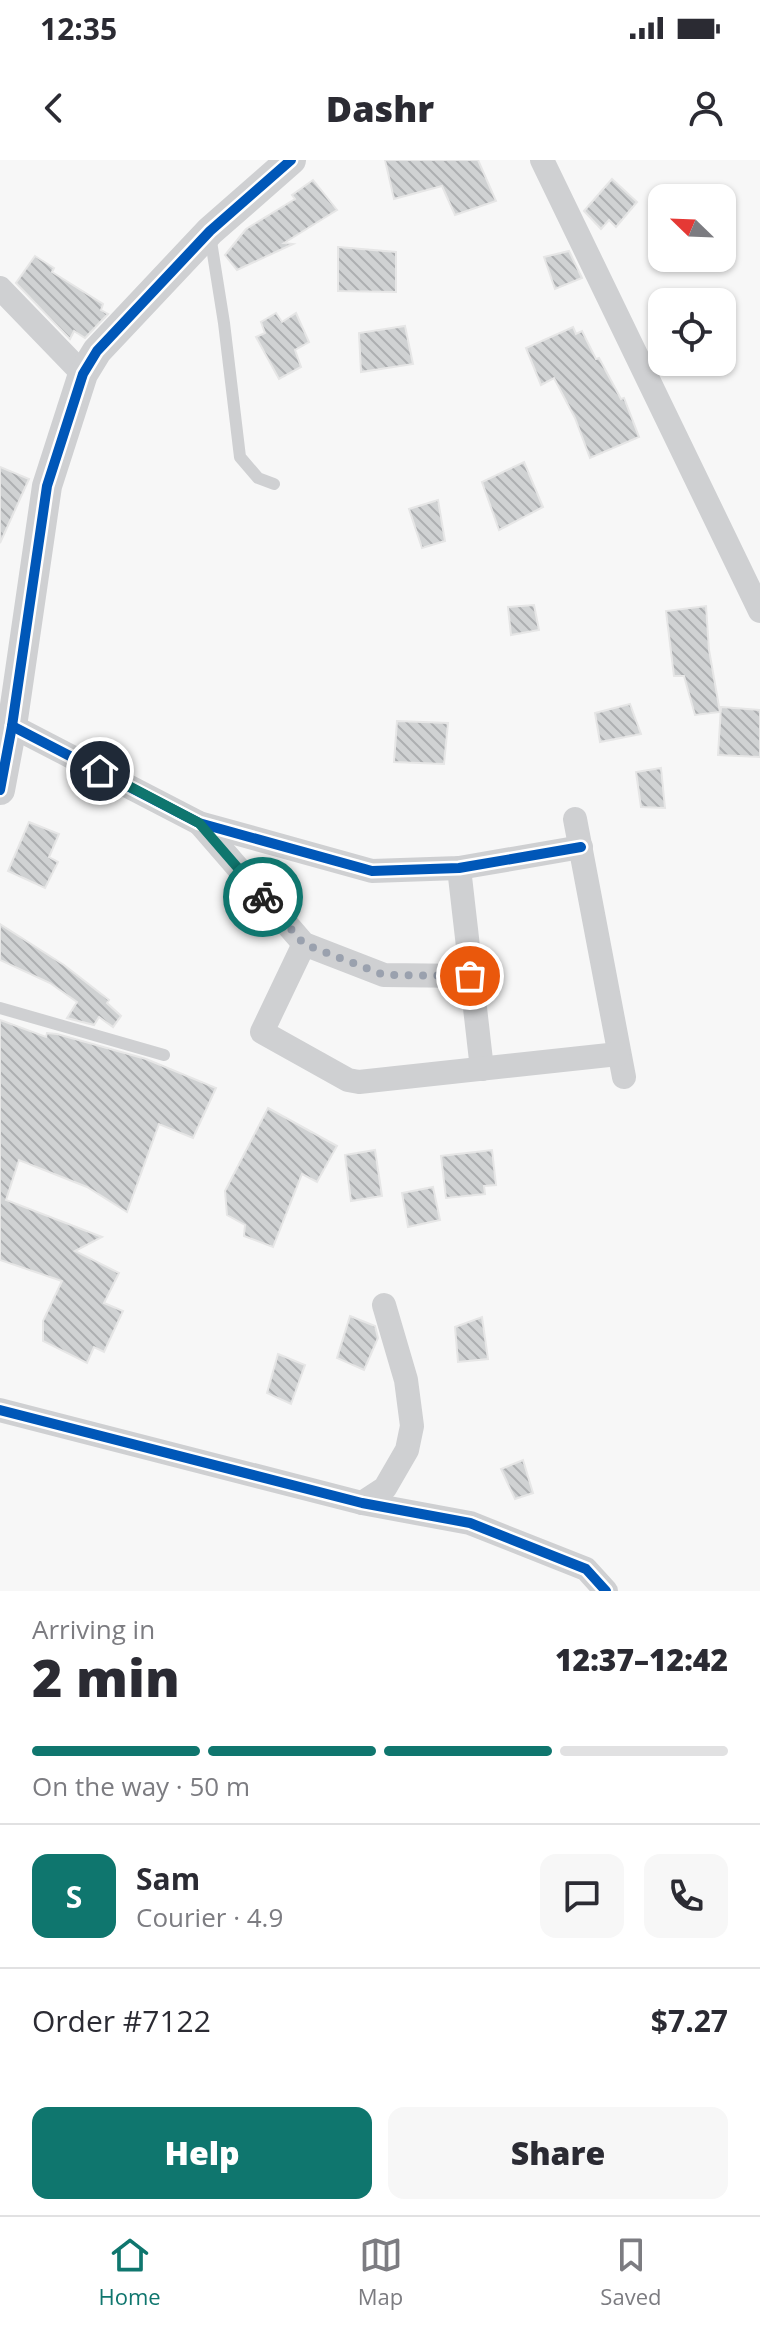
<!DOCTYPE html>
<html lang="en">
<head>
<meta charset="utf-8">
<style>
  :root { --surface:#fff; --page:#f7f7f7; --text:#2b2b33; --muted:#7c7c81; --line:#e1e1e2; --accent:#0f766e }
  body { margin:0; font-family:"Open Sans",sans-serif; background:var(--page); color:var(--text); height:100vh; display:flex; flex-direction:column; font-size:30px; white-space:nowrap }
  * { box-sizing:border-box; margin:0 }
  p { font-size:26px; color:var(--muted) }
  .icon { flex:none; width:44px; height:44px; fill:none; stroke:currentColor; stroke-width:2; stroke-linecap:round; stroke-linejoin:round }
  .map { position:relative; height:1431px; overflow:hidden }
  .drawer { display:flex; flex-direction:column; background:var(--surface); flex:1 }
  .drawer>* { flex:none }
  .needle { width:52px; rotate:293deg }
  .controls { position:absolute; left:648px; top:24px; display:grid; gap:16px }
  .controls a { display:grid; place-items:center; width:88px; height:88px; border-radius:16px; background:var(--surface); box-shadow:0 2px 6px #0004; font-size:40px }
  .pin { position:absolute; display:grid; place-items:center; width:68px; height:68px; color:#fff; margin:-34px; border:4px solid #fff; border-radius:50%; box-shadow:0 2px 8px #0007 }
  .courier { position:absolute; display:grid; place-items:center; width:80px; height:80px; margin:-40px; border:6px solid #0f766e; border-radius:50%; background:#fff; color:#222; box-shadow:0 2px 10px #0007 }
  .overview em { font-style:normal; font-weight:800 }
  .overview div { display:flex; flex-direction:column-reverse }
  .overview { display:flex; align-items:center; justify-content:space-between; height:136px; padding:0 32px }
  h1 { font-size:52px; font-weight:800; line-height:60px }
  .bar { display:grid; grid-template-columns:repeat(4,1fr); gap:12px 8px; align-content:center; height:96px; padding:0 32px }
  .bar i { height:10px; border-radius:6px; background:var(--line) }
  .bar .selected { background:var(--accent) }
  .bar p { grid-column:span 4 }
  .line { display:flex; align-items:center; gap:20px; padding:0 32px; border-top:2px solid var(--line) }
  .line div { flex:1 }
  .round { display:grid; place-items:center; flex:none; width:84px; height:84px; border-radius:16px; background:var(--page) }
  .button { display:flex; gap:16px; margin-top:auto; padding:16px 32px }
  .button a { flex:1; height:92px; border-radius:16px; background:var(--accent); color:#fff; font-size:32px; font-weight:800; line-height:92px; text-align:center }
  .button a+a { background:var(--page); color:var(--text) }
  .status { display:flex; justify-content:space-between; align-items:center; height:56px; padding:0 40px; background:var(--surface); direction:ltr }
  .status svg { height:22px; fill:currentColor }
  header { display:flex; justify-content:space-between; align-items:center; height:104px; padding:0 32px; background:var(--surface); font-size:36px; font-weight:800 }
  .tabs { display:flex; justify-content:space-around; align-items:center; height:112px; border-top:2px solid var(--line); background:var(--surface); font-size:22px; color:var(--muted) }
  .tabs a { display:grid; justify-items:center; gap:4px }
  .tabs .selected { color:var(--accent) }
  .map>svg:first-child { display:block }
</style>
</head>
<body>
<div class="status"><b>12:35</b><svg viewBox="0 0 49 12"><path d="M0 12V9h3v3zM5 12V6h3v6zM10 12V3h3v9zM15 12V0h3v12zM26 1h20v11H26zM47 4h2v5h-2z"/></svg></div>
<header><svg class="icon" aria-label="back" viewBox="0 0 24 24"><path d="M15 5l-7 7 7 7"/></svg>Dashr<svg class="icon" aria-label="person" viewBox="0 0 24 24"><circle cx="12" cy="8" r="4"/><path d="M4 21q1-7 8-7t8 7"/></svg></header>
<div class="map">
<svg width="760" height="1431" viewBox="0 0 760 1431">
  <defs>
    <pattern id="building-back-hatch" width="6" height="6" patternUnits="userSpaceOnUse" patternTransform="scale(2)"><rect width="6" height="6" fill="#d0d2d3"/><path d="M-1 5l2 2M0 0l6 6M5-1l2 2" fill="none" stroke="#adafb1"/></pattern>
  </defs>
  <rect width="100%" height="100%" fill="#f7f7f7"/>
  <!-- building -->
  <g fill="url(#building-back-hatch)" stroke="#e6e6e6" stroke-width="2">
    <path d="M 385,0 L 478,0 L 496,41 L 455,55 L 442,26 L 394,39 Z"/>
    <path d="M 612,19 L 637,42 L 616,67 L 609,60 L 601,69 L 584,51 Z"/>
    <path d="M 313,20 L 337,50 L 284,83 L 293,84 L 237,110 L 225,95 L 246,69 L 295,39 L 292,35 Z"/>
    <path d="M 338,87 L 396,92 L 396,132 L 338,131 Z"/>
    <path d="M 569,91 L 582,118 L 555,129 L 544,97 Z"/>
    <path d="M 35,96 L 54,108 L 52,112 L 103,144 L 101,150 L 108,154 L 85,178 L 74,171 L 70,179 L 16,123 Z"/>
    <path d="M 276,153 L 282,162 L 296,153 L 309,182 L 295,190 L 301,207 L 279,219 L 256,177 L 265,173 L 261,162 Z"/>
    <path d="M 405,166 L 413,204 L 361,212 L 359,173 Z"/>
    <path d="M 573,167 L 576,174 L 582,171 L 596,199 L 599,198 L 621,239 L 624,238 L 639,277 L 590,298 L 575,258 L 554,218 L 541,225 L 526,188 Z"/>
    <path d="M 524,302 L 543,347 L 499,370 L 482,322 Z"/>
    <path d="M 0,307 L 29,319 L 0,383 Z"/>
    <path d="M 438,340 L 445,381 L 422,388 L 409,349 Z"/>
    <path d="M 534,445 L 539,470 L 511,475 L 508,447 Z"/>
    <path d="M 706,446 L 709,490 L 720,552 L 695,555 L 684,516 L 674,516 L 666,451 Z"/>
    <path d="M 630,544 L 641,574 L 600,582 L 595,553 Z"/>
    <path d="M 721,547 L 760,550 L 760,597 L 718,595 Z"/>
    <path d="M 397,561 L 448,563 L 444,604 L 394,602 Z"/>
    <path d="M 661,608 L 665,648 L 641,647 L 636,612 Z"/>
    <path d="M 29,662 L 59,674 L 49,697 L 58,702 L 45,728 L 8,711 Z"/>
    <path d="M 0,764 L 64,805 L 109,840 L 107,843 L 121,856 L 113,867 L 99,857 L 94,865 L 67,858 L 77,842 L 50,823 L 0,800 Z"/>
    <path d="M 0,860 L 46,877 L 47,873 L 57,874 L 146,899 L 216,928 L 193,978 L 159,964 L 127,1052 L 87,1027 L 19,1000 L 6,1040 L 102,1077 L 75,1091 L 119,1113 L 104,1143 L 123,1151 L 104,1192 L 94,1187 L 87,1203 L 43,1181 L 43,1161 L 62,1121 L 0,1100 Z"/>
    <path d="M 268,948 L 337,986 L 317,1022 L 302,1014 L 273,1087 L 244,1076 L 245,1065 L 227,1055 L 225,1031 Z"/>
    <path d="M 375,990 L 382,1036 L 351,1041 L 345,995 Z"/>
    <path d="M 492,990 L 496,1025 L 484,1026 L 485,1034 L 446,1038 L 441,996 Z"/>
    <path d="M 433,1027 L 440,1060 L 408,1067 L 402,1033 Z"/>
    <path d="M 350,1156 L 375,1166 L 378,1178 L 364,1210 L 337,1198 Z"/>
    <path d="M 482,1157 L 488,1199 L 458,1202 L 455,1167 Z"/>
    <path d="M 278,1194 L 305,1205 L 291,1244 L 267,1233 Z"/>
    <path d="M 523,1300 L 533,1333 L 515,1339 L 501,1309 Z"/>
  </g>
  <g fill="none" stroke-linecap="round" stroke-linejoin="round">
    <!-- service -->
    <g stroke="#cfd0d2" stroke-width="12">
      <path d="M 210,75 L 224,163 L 240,297 L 258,318 L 274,324"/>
      <path d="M 0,848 L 164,895"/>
    </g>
    <!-- minor -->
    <g stroke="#cfd0d2" stroke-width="24">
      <path d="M 542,0 L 760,451"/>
      <path d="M 0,128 L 83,214"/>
      <path d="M 12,566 L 199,663 L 372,711 L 459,708 L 581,687"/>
      <path d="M 575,659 L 624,917"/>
      <path d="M 199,663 L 304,784 L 384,815 L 470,816"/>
      <path d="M 459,708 L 482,909"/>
      <path d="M 304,784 L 262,872 L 348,920 L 359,922 L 618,894"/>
      <path d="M 0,1250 L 362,1343 L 470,1363 L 586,1409 L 606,1431"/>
      <path d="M 362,1343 L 385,1328 L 407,1290 L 412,1266 L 406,1220 L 384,1145"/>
    </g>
    <!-- tertiary -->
    <path stroke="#cfd0d2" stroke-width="30" d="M 0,630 L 12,566 L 47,326 L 83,214 L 97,191 L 210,71 L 291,0"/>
    <!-- cycleway casing -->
    <g stroke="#fff" stroke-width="15">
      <g id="cycleway">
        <path d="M 12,566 L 199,663 L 372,711 L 459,708 L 581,687"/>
        <path d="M 0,630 L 12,566 L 47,326 L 83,214 L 97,191 L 210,71 L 291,0"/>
        <path d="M 0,1250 L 362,1343 L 470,1363 L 586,1409 L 606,1431"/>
      </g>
    </g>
    <!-- cycleway -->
    <use href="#cycleway" stroke="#0057b8" stroke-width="10"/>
  </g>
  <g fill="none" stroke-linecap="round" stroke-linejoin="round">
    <!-- done -->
    <path stroke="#9aa1ae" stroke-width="8" stroke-dasharray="0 14.4" d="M 263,737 L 304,784 L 384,815 L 470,816"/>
    <!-- route -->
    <path stroke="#0f766e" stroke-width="10" d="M 100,611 L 199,663 L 263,737"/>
  </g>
</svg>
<div class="controls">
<a><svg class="needle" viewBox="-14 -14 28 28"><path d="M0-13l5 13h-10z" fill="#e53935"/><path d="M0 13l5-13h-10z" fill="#7c7c81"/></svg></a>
<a><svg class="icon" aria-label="locate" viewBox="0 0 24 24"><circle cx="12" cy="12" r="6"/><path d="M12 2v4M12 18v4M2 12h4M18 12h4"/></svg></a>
</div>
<div class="pin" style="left:470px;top:816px;background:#ea580c"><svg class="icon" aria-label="bag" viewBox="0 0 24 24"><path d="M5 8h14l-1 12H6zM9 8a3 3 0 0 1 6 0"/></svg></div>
<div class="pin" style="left:100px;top:611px;background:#1f2937"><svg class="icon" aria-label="home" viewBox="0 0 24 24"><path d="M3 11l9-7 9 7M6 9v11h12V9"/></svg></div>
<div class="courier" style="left:263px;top:737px"><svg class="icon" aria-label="bike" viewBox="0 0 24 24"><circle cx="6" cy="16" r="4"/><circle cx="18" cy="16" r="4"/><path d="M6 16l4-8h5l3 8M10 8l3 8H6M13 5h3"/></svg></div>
</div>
<section class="drawer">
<div class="overview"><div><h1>2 min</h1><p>Arriving in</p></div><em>12:37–12:42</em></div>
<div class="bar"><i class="selected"></i><i class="selected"></i><i class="selected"></i><i></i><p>On the way · 50 m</p></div>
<div class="line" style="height:144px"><b class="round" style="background:var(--accent);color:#fff">S</b><div><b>Sam</b><p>Courier · 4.9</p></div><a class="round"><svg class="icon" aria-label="chat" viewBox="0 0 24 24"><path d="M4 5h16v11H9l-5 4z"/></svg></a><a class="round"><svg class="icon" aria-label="phone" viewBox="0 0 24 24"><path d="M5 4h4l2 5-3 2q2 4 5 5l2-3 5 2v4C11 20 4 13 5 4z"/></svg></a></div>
<div class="line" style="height:104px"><div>Order #7122</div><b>$7.27</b></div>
<div class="button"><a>Help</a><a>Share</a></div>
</section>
<nav class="tabs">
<a class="selected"><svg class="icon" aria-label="home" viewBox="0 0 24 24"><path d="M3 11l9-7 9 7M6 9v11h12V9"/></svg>Home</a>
<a><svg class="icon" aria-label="map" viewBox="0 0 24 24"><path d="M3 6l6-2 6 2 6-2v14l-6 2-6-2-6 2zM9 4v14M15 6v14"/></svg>Map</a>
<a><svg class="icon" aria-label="saved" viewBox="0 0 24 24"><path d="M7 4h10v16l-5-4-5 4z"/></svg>Saved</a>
</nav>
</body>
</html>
